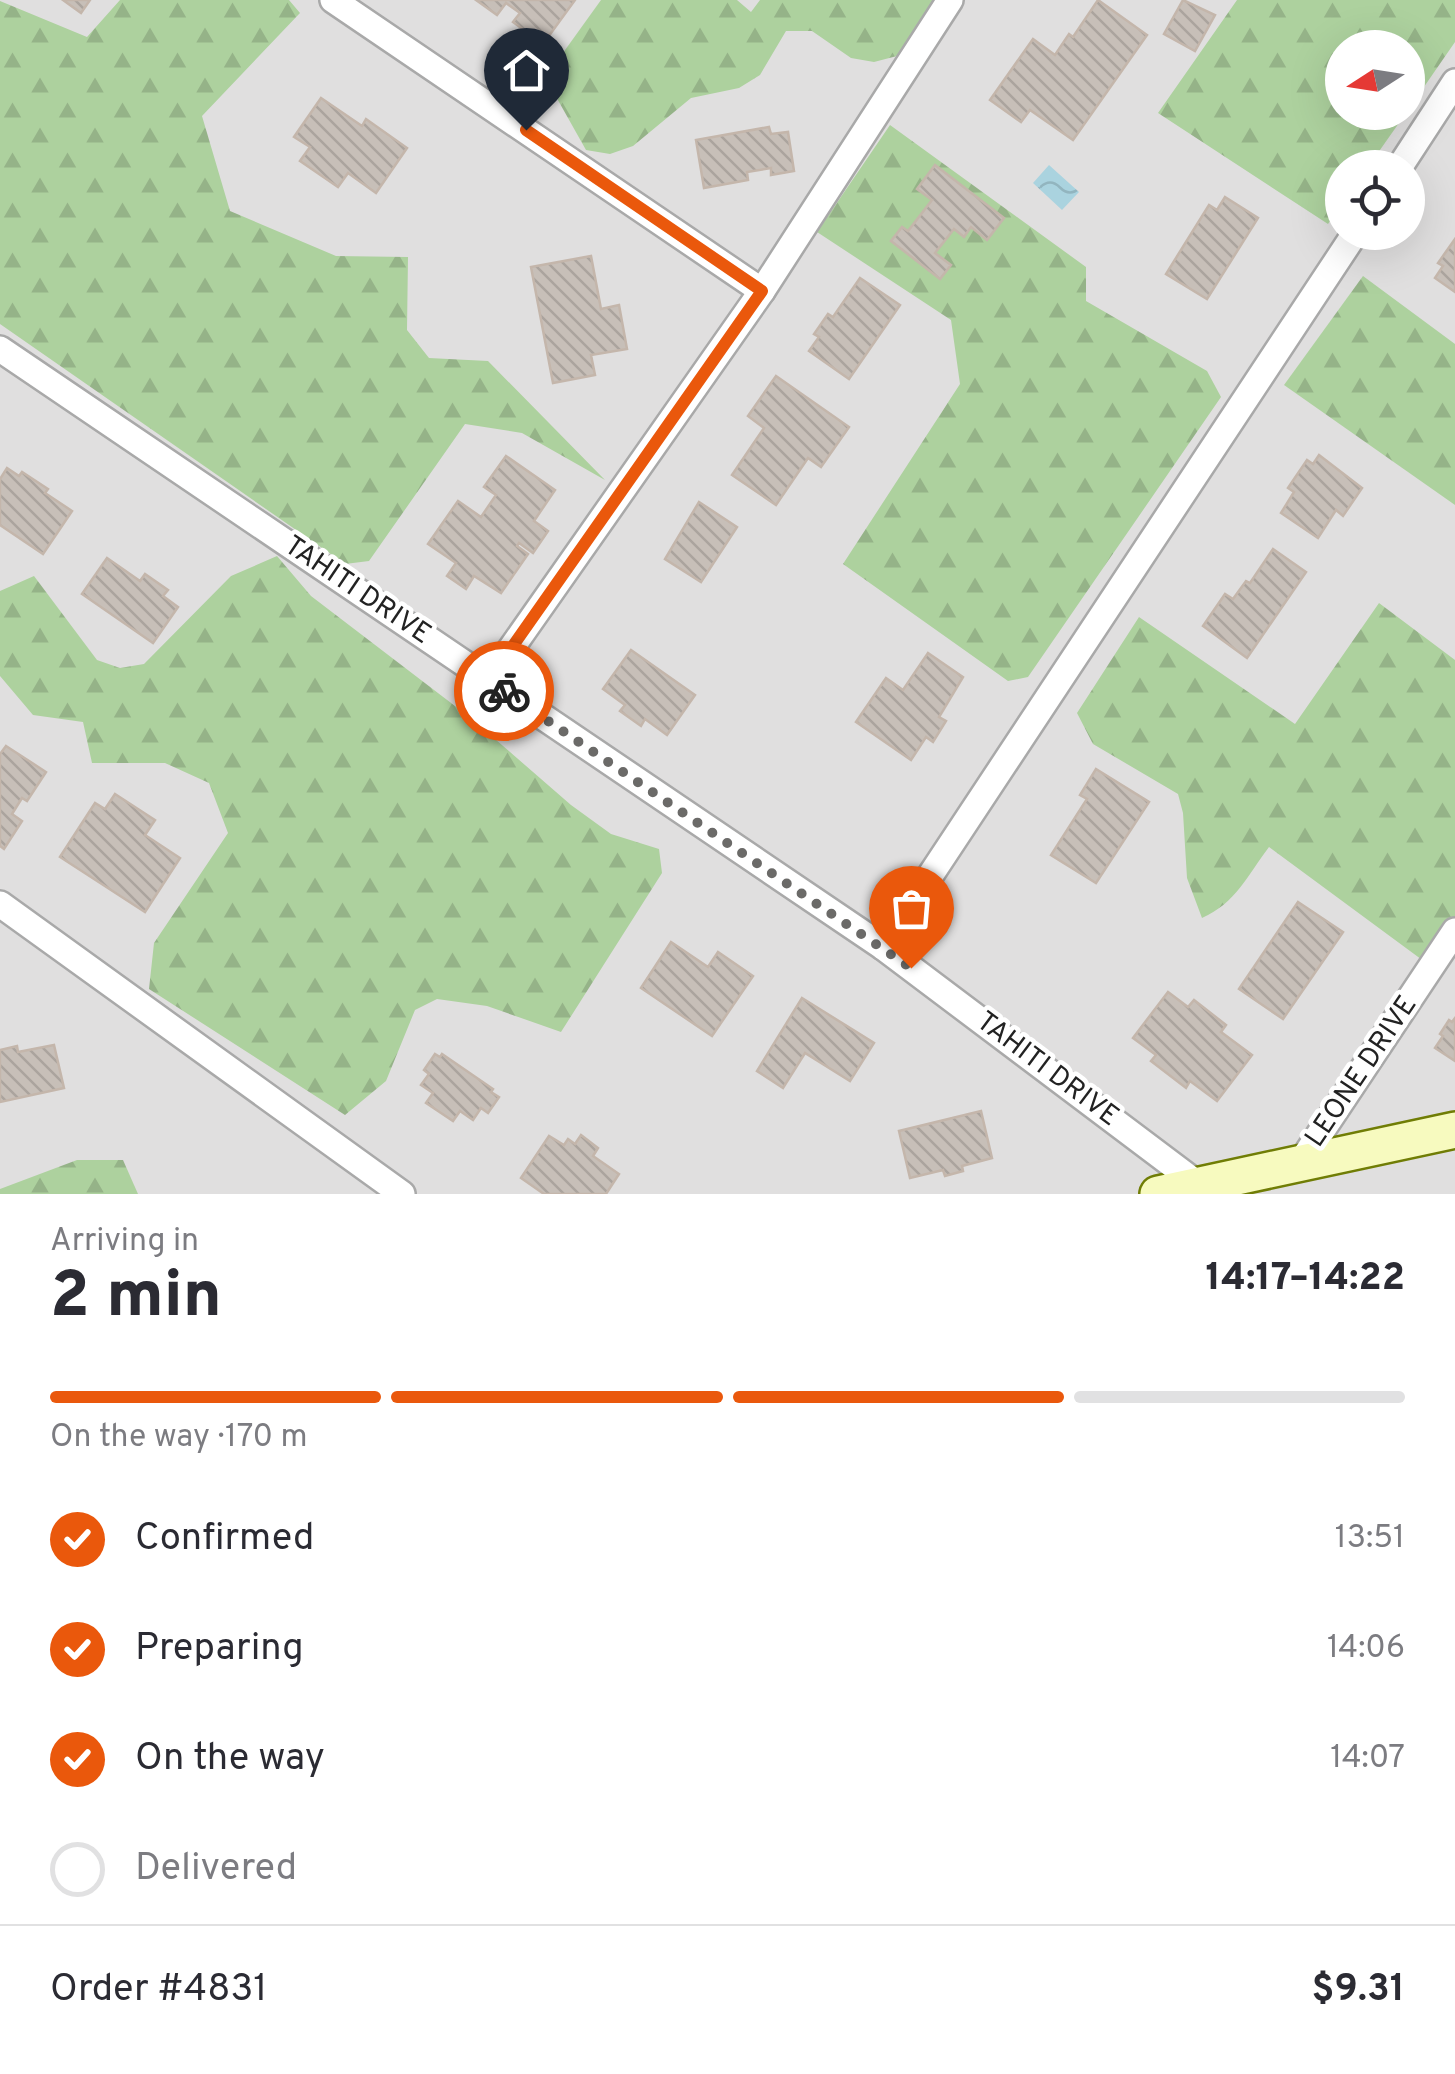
<!DOCTYPE html>
<html lang="en">
<head>
<meta charset="utf-8">
<style>
  :root { --surface:#fff; --page:#f2f2f3; --text:#2b2b33; --muted:#7c7c81; --line:#e1e1e2; --accent:#ea580c }
  body { margin:0; font-family:Overpass,sans-serif; background:var(--page); color:var(--text); height:100vh; display:flex; flex-direction:column; font-size:38px; white-space:nowrap }
  * { box-sizing:border-box; margin:0 }
  p { font-size:32px; color:var(--muted) }
  .icon { flex:none; width:55px; height:55px; fill:none; stroke:currentColor; stroke-width:2; stroke-linecap:round; stroke-linejoin:round }
  .map { position:relative; height:1194px; overflow:hidden }
  .panel { display:flex; flex-direction:column; background:var(--surface); flex:1 }
  .panel>* { flex:none }
  .needle { width:65px; rotate:258deg }
  .fabs { position:absolute; left:1325px; top:30px; display:grid; gap:20px }
  .fabs a { display:grid; place-items:center; width:100px; height:100px; border-radius:50%; background:var(--surface); box-shadow:0 10px 40px #0002; font-size:50px }
  .pin { position:absolute; display:grid; place-items:center; width:85px; height:85px; color:#fff; margin:-102px -42px; border-radius:50% 50% 50% 0; rotate:-45deg; box-shadow:0 0 10px #0007 }
  .pin .icon { rotate:45deg }
  .courier { position:absolute; display:grid; place-items:center; width:100px; height:100px; margin:-50px; border:8px solid #ea580c; border-radius:50%; background:#fff; color:#222; box-shadow:0 2px 12px #0007 }
  .overview em { font-style:normal; font-weight:800 }
  .overview div { display:flex; flex-direction:column-reverse }
  .overview { display:flex; align-items:center; justify-content:space-between; height:170px; padding:0 50px }
  h1 { font-size:65px; font-weight:800; line-height:75px }
  .bar { display:grid; grid-template-columns:repeat(4,1fr); gap:15px 10px; align-content:center; height:120px; padding:0 50px }
  .bar i { height:12px; border-radius:8px; background:var(--line) }
  .bar .selected { background:var(--accent) }
  .bar p { grid-column:span 4 }
  .line { display:flex; align-items:center; gap:25px; padding:0 50px; border-top:2px solid var(--line) }
  .line div { flex:1 }
  ol { padding:0 50px; list-style:none }
  li { display:flex; align-items:center; gap:30px; height:110px }
  li p { margin-inline-start:auto }
  li .icon { padding:10px; border-radius:50%; background:var(--accent); color:#fff; stroke-width:4 }
  li:last-child { color:var(--muted) }
  li i { width:55px; height:55px; border:5px solid var(--line); border-radius:50% }
  .map>svg:first-child { display:block }
</style>
</head>
<body>
<div class="map">
<svg width="1455" height="1194" viewBox="0 0 1455 1194">
  <defs>
    <pattern id="forest-firs" width="22" height="20" patternUnits="userSpaceOnUse" patternTransform="scale(2.5)"><rect width="22" height="20" fill="#add19e"/><path d="M5 1l3.5 6h-7zM16 11l3.5 6h-7z" fill="#95b388"/></pattern>
    <pattern id="water-waves" width="16" height="10" patternUnits="userSpaceOnUse" patternTransform="scale(2.5)"><rect width="16" height="10" fill="#aad3df"/><path d="M0 5q4-4 8 0t8 0" fill="none" stroke="#92b5bf"/></pattern>
    <pattern id="building-back-hatch" width="6" height="6" patternUnits="userSpaceOnUse" patternTransform="scale(2.5)"><rect width="6" height="6" fill="#c7bfb8"/><path d="M-1 5l2 2M0 0l6 6M5-1l2 2" fill="none" stroke="#aba49e"/></pattern>
  </defs>
  <rect width="100%" height="100%" fill="#f2efe9"/>
  <!-- residential -->
  <path fill="#e0dfdf" fill-rule="evenodd" d="M 0,0 L 1455,0 L 1455,1194 L 0,1194 ZM 1342,48 L 1408,48 L 1408,112 L 1342,112 ZM 1342,168 L 1408,168 L 1408,232 L 1342,232 Z"/>
  <!-- forest -->
  <g fill="url(#forest-firs)" fill-rule="evenodd">
    <path d="M 120,0 L 289,0 L 300,13 L 202,116 L 230,211 L 336,256 L 408,257 L 407,330 L 429,358 L 488,361 L 605,480 L 522,433 L 465,424 L 369,561 L 345,564 L 0,324 L 0,1 L 87,37 Z"/>
    <path d="M 601,0 L 737,0 L 751,12 L 760,0 L 934,0 L 897,56 L 874,62 L 851,58 L 812,31 L 786,31 L 760,75 L 739,88 L 691,98 L 633,146 L 610,154 L 586,150 L 550,86 L 555,64 Z"/>
    <path d="M 1237,0 L 1455,0 L 1455,42 L 1408,110 L 1408,48 L 1342,48 L 1342,112 L 1406,113 L 1368,167 L 1342,168 L 1342,204 L 1328,224 L 1158,113 Z"/>
    <path d="M 890,125 L 1086,267 L 1086,301 L 1207,371 L 1221,397 L 1028,677 L 1008,681 L 843,564 L 960,384 L 951,320 L 817,232 ZM 935,165 L 971,227 L 964,237 L 954,229 L 935,253 L 950,265 L 892,241 L 908,231 L 932,200 L 917,188 Z"/>
    <path d="M 1363,276 L 1455,344 L 1455,505 L 1284,385 Z"/>
    <path d="M 277,556 L 311,596 L 472,719 L 571,805 L 611,834 L 659,849 L 662,873 L 561,1032 L 487,1006 L 437,999 L 415,1010 L 386,1081 L 345,1115 L 149,989 L 154,943 L 228,833 L 209,783 L 165,763 L 92,763 L 83,722 L 33,715 L 0,676 L 0,591 L 34,576 L 97,660 L 120,668 L 144,664 L 231,576 Z"/>
    <path d="M 1379,603 L 1455,660 L 1455,918 L 1429,965 L 1269,847 C 1247,876 1236,903 1202,918 L 1187,878 L 1183,813 L 1178,794 L 1093,744 L 1077,713 L 1139,617 L 1295,724 Z"/>
    <path d="M 77,1160 L 123,1160 L 138,1194 L 0,1194 L 0,1189 Z"/>
  </g>
  <!-- water -->
  <path fill="url(#water-waves)" d="M 1049,165 L 1079,192 L 1062,210 L 1033,183 Z"/>
  <!-- building -->
  <g fill="url(#building-back-hatch)" stroke="#c4b6ab" stroke-width="2.5">
    <path d="M 63,0 L 90,0 L 81,13 Z"/>
    <path d="M 476,0 L 575,0 L 543,44 L 513,22 L 520,13 L 506,3 L 497,15 Z"/>
    <path d="M 1098,0 L 1147,35 L 1073,140 L 1030,110 L 1021,122 L 990,100 L 1033,39 L 1055,55 L 1069,34 L 1073,37 Z"/>
    <path d="M 1183,0 L 1215,15 L 1195,51 L 1164,34 Z"/>
    <path d="M 321,98 L 362,126 L 366,119 L 407,148 L 376,193 L 348,173 L 338,187 L 300,161 L 310,147 L 294,137 Z"/>
    <path d="M 769,127 L 771,134 L 788,132 L 794,171 L 771,175 L 771,168 L 747,172 L 748,180 L 704,188 L 696,140 Z"/>
    <path d="M 935,165 L 1004,218 L 987,240 L 971,227 L 964,237 L 954,229 L 935,253 L 951,265 L 940,279 L 891,241 L 902,227 L 908,231 L 932,200 L 917,189 Z"/>
    <path d="M 1225,197 L 1258,218 L 1207,299 L 1166,274 L 1209,205 L 1217,210 Z"/>
    <path d="M 1455,239 L 1455,292 L 1435,278 L 1443,266 L 1438,263 Z"/>
    <path d="M 591,256 L 601,309 L 619,305 L 627,349 L 591,355 L 595,375 L 553,383 L 531,267 Z"/>
    <path d="M 860,278 L 900,305 L 849,379 L 809,351 L 819,337 L 814,334 L 828,314 L 833,317 Z"/>
    <path d="M 776,376 L 849,427 L 821,467 L 808,458 L 776,505 L 732,475 L 764,428 L 748,416 Z"/>
    <path d="M 1319,455 L 1362,488 L 1343,516 L 1336,510 L 1318,538 L 1281,513 L 1294,492 L 1288,488 L 1307,460 L 1313,464 Z"/>
    <path d="M 506,456 L 555,490 L 534,521 L 548,531 L 533,553 L 519,543 L 517,546 L 528,554 L 501,593 L 474,576 L 466,589 L 447,576 L 456,563 L 428,544 L 458,501 L 481,517 L 496,495 L 484,487 Z"/>
    <path d="M 7,468 L 19,476 L 22,472 L 48,489 L 45,493 L 72,511 L 43,554 L 0,525 L 0,479 Z"/>
    <path d="M 699,502 L 737,527 L 701,582 L 665,559 Z"/>
    <path d="M 1273,549 L 1306,572 L 1247,658 L 1203,626 L 1225,594 L 1233,599 L 1246,581 L 1250,583 Z"/>
    <path d="M 107,558 L 140,581 L 145,574 L 168,590 L 163,596 L 178,607 L 153,643 L 82,594 Z"/>
    <path d="M 631,650 L 695,695 L 667,735 L 645,719 L 641,726 L 620,711 L 625,705 L 603,689 Z"/>
    <path d="M 928,653 L 963,677 L 939,717 L 946,721 L 933,742 L 926,737 L 911,760 L 856,722 L 886,678 L 903,690 Z"/>
    <path d="M 6,746 L 46,772 L 27,801 L 22,798 L 12,814 L 22,821 L 4,849 L 0,846 L 0,754 Z"/>
    <path d="M 1096,769 L 1149,802 L 1096,883 L 1051,855 L 1087,799 L 1080,795 Z"/>
    <path d="M 115,794 L 155,820 L 145,835 L 180,858 L 145,912 L 60,857 L 95,803 L 105,809 Z"/>
    <path d="M 1298,902 L 1343,932 L 1283,1019 L 1239,989 Z"/>
    <path d="M 671,942 L 708,967 L 718,952 L 753,976 L 712,1036 L 641,988 Z"/>
    <path d="M 1168,992 L 1188,1007 L 1194,1000 L 1226,1025 L 1221,1032 L 1252,1055 L 1217,1101 L 1190,1081 L 1186,1088 L 1151,1061 L 1156,1055 L 1133,1038 Z"/>
    <path d="M 802,998 L 874,1043 L 850,1081 L 805,1053 L 783,1088 L 757,1071 Z"/>
    <path d="M 1455,1018 L 1455,1061 L 1435,1048 L 1443,1036 L 1440,1034 L 1449,1020 L 1452,1022 Z"/>
    <path d="M 54,1045 L 64,1088 L 0,1102 L 0,1050 L 17,1046 L 18,1052 Z"/>
    <path d="M 435,1054 L 440,1057 L 442,1054 L 493,1089 L 491,1092 L 499,1097 L 488,1113 L 481,1108 L 473,1120 L 460,1111 L 453,1121 L 426,1103 L 433,1093 L 421,1085 L 429,1074 L 424,1070 Z"/>
    <path d="M 981,1111 L 992,1158 L 962,1166 L 963,1171 L 945,1176 L 943,1170 L 910,1178 L 899,1131 Z"/>
    <path d="M 581,1135 L 598,1148 L 593,1156 L 619,1174 L 606,1194 L 544,1194 L 521,1178 L 549,1136 L 564,1145 L 568,1139 L 575,1144 Z"/>
  </g>
  <g fill="none" stroke-linecap="round" stroke-linejoin="round">
    <!-- street casing -->
    <g stroke="#a9a9a9" stroke-width="30">
      <g id="street">
        <path d="M 333,0 L 762,291"/>
        <path d="M 1399,168 L 1455,82"/>
        <path d="M 0,349 L 883,947 L 1199,1185"/>
        <path d="M 489,680 L 762,291 L 950,0"/>
        <path d="M 0,904 L 402,1194"/>
        <path d="M 883,947 L 1356,232"/>
        <path d="M 1301,1162 L 1455,931"/>
      </g>
    </g>
    <!-- secondary casing -->
    <g stroke="#707d05" stroke-width="40">
      <path id="secondary" d="M 1158,1194 L 1455,1130"/>
    </g>
    <!-- street -->
    <use href="#street" stroke="#fff" stroke-width="25"/>
    <!-- secondary -->
    <use href="#secondary" stroke="#f7fabf" stroke-width="35"/>
  </g>
  <g fill="none" stroke-linecap="round" stroke-linejoin="round">
    <!-- done -->
    <path stroke="#6b6a68" stroke-width="10" stroke-dasharray="0 18" d="M 504,691 L 911,968"/>
    <!-- route -->
    <path stroke="#ea580c" stroke-width="12" d="M 504,691 L 489,680 L 762,291 L 526,130"/>
  </g>
  <g text-anchor="middle" dominant-baseline="central" stroke-width="9" stroke-linejoin="round" paint-order="stroke">
    <!-- street labels -->
    <g font-size="28" fill="#222" stroke="#fff">
      <text transform="translate(357 591) rotate(34)">TAHITI DRIVE</text>
      <text transform="translate(1047 1070) rotate(37)">TAHITI DRIVE</text>
      <text transform="translate(1362 1072) rotate(-56)">LEONE DRIVE</text>
    </g>
  </g>
</svg>
<div class="fabs">
<a><svg class="needle" viewBox="-14 -14 28 28"><path d="M0-13l5 13h-10z" fill="#e53935"/><path d="M0 13l5-13h-10z" fill="#7c7c81"/></svg></a>
<a><svg class="icon" aria-label="locate" viewBox="0 0 24 24"><circle cx="12" cy="12" r="6"/><path d="M12 2v4M12 18v4M2 12h4M18 12h4"/></svg></a>
</div>
<div class="pin" style="left:911px;top:968px;background:#ea580c"><svg class="icon" aria-label="bag" viewBox="0 0 24 24"><path d="M5 8h14l-1 12H6zM9 8a3 3 0 0 1 6 0"/></svg></div>
<div class="pin" style="left:526px;top:130px;background:#1f2937"><svg class="icon" aria-label="home" viewBox="0 0 24 24"><path d="M3 11l9-7 9 7M6 9v11h12V9"/></svg></div>
<div class="courier" style="left:504px;top:691px"><svg class="icon" aria-label="bike" viewBox="0 0 24 24"><circle cx="6" cy="16" r="4"/><circle cx="18" cy="16" r="4"/><path d="M6 16l4-8h5l3 8M10 8l3 8H6M13 5h3"/></svg></div>
</div>
<section class="panel">
<div class="overview"><div><h1>2 min</h1><p>Arriving in</p></div><em>14:17–14:22</em></div>
<div class="bar"><i class="selected"></i><i class="selected"></i><i class="selected"></i><i></i><p>On the way · 170 m</p></div>
<ol>
<li><svg class="icon" aria-label="check" viewBox="0 0 24 24"><path d="M5 12l5 5 9-10"/></svg>Confirmed<p>13:51</p></li>
<li><svg class="icon" aria-label="check" viewBox="0 0 24 24"><path d="M5 12l5 5 9-10"/></svg>Preparing<p>14:06</p></li>
<li><svg class="icon" aria-label="check" viewBox="0 0 24 24"><path d="M5 12l5 5 9-10"/></svg>On the way<p>14:07</p></li>
<li><i></i>Delivered</li>
</ol>
<div class="line" style="height:130px"><div>Order #4831</div><b>$9.31</b></div>
</section>
</body>
</html>
